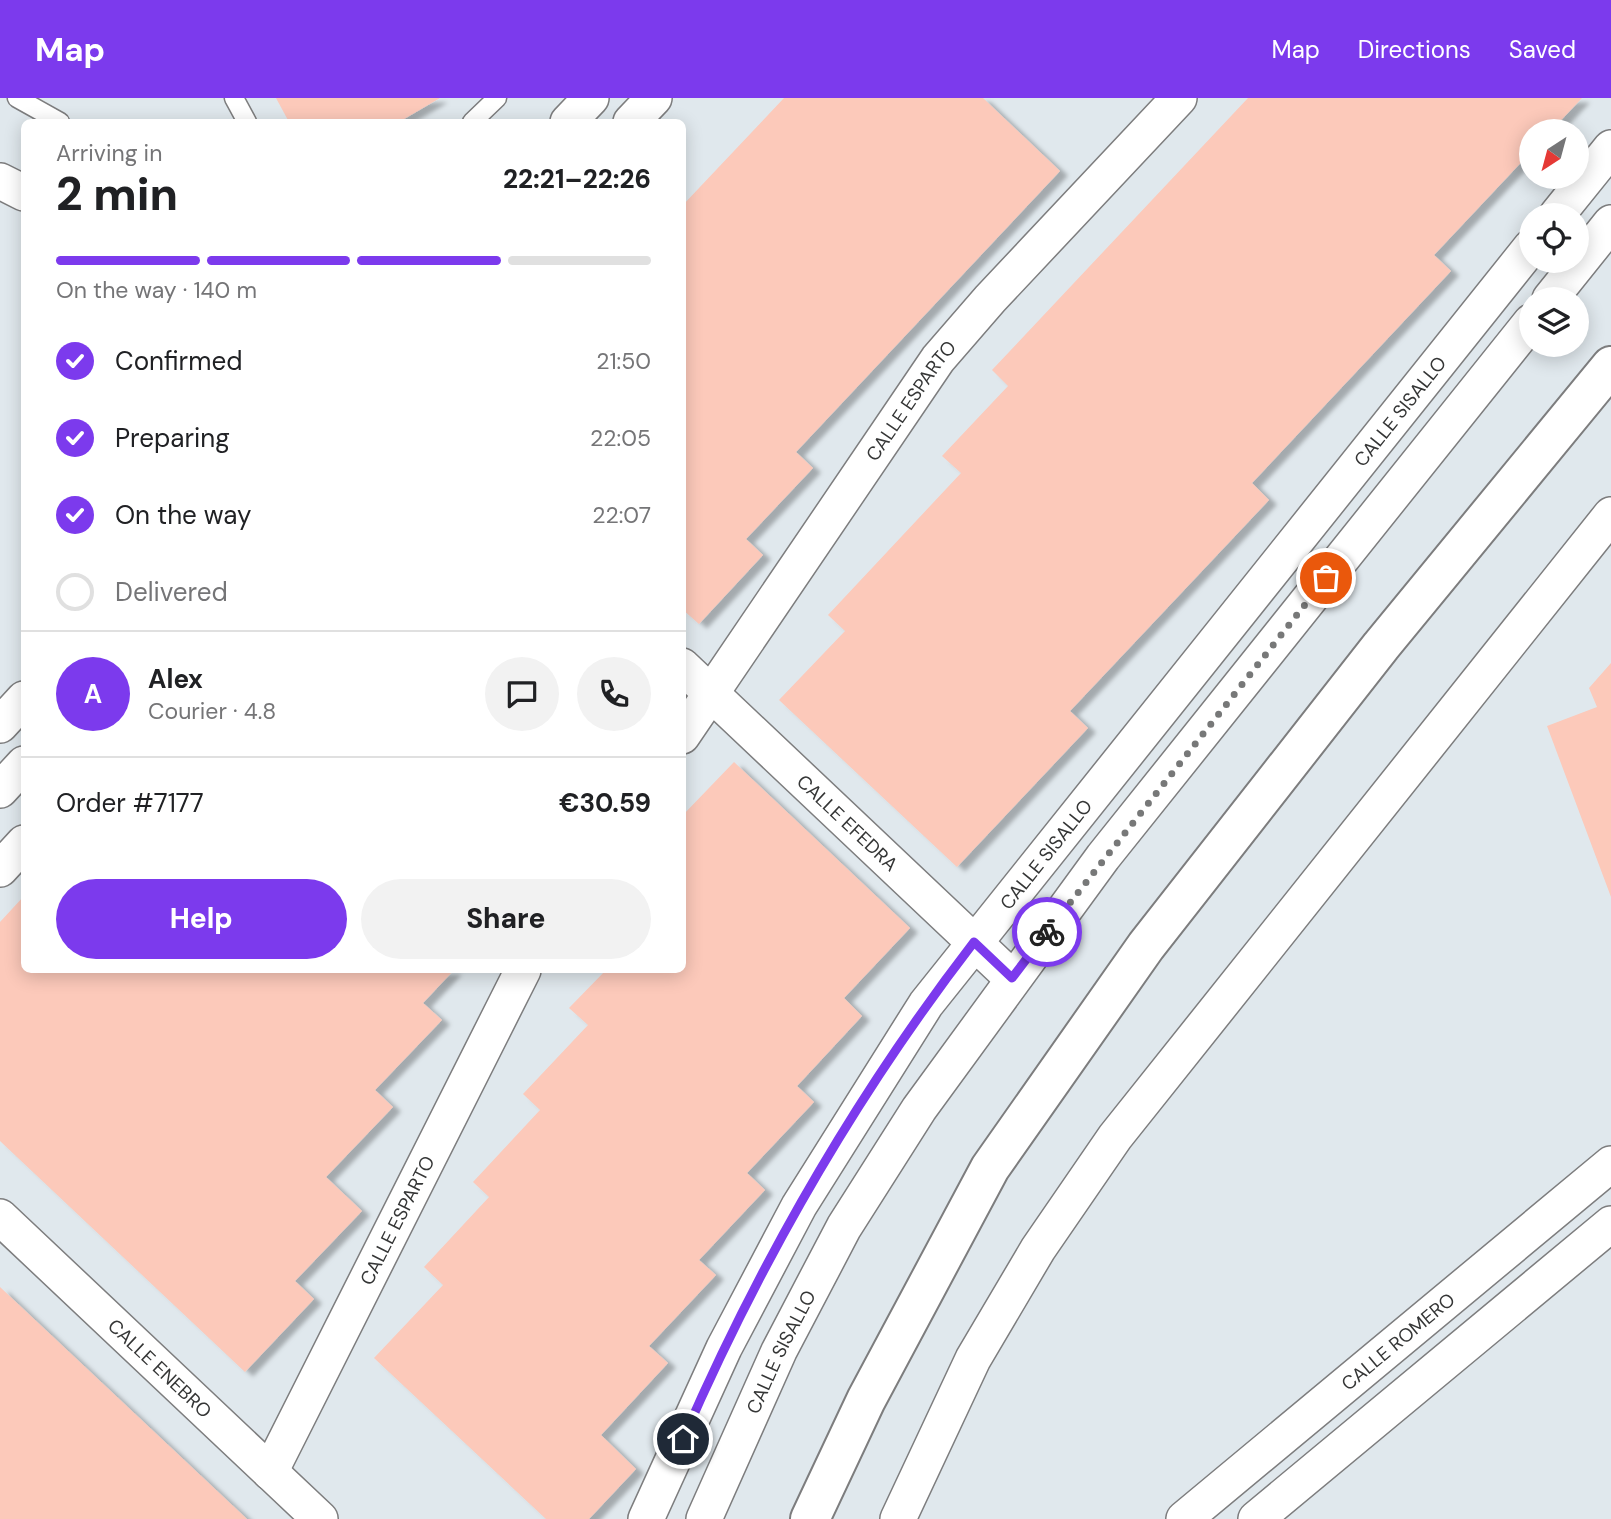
<!DOCTYPE html>
<html lang="en">
<head>
<meta charset="utf-8">
<style>
  :root { --surface:#fff; --page:#f2f2f2; --text:#202124; --muted:#757577; --line:#e0e0e0; --accent:#7c3aed }
  body { margin:0; font-family:"DM Sans",sans-serif; background:var(--page); color:var(--text); height:100vh; display:flex; flex-direction:column; font-size:26px; white-space:nowrap }
  * { box-sizing:border-box; margin:0 }
  p { font-size:23px; color:var(--muted) }
  .icon { flex:none; width:38px; height:38px; fill:none; stroke:currentColor; stroke-width:2; stroke-linecap:round; stroke-linejoin:round }
  .map { position:relative; flex:1; overflow:hidden }
  .panel { position:absolute; left:21px; top:21px; width:665px; height:854px; display:flex; flex-direction:column; background:var(--surface); border-radius:10px; box-shadow:0 4px 18px #0003 }
  .panel>* { flex:none }
  .needle { width:46px; rotate:216deg }
  .buttons { position:absolute; left:1519px; top:21px; display:grid; gap:14px }
  .buttons a { display:grid; place-items:center; width:70px; height:70px; border-radius:50%; background:var(--surface); box-shadow:0 4px 18px #0003; font-size:35px }
  .pin { position:absolute; display:grid; place-items:center; width:60px; height:60px; color:#fff; margin:-30px; border:4px solid #fff; border-radius:50%; box-shadow:0 2px 7px #0007 }
  .courier { position:absolute; display:grid; place-items:center; width:70px; height:70px; margin:-35px; border:5px solid #7c3aed; border-radius:50%; background:#fff; color:#222; box-shadow:0 2px 9px #0007 }
  .head em { font-style:normal; font-weight:800 }
  .head div { display:flex; flex-direction:column-reverse }
  .head { display:flex; align-items:center; justify-content:space-between; height:119px; padding:0 35px }
  h1 { font-size:46px; font-weight:800; line-height:52px }
  .bar { display:grid; grid-template-columns:repeat(4,1fr); gap:10px 7px; align-content:center; height:84px; padding:0 35px }
  .bar i { height:9px; border-radius:5px; background:var(--line) }
  .bar .current { background:var(--accent) }
  .bar p { grid-column:span 4 }
  .line { display:flex; align-items:center; gap:18px; padding:0 35px; border-top:2px solid var(--line) }
  .line div { flex:1 }
  .round { display:grid; place-items:center; flex:none; width:74px; height:74px; border-radius:37px; background:var(--page) }
  ol { padding:0 35px; list-style:none }
  li { display:flex; align-items:center; gap:21px; height:77px }
  li p { margin-inline-start:auto }
  li .icon { padding:7px; border-radius:50%; background:var(--accent); color:#fff; stroke-width:4 }
  li:last-child { color:var(--muted) }
  li i { width:38px; height:38px; border:4px solid var(--line); border-radius:50% }
  .cta { display:flex; gap:14px; margin-top:auto; padding:14px 35px }
  .cta a { flex:1; height:80px; border-radius:42px; background:var(--accent); color:#fff; font-size:28px; font-weight:800; line-height:80px; text-align:center }
  .cta a+a { background:var(--page); color:var(--text) }
  header { display:flex; align-items:center; gap:42px; box-sizing:border-box; height:98px; padding:0 35px; background:var(--accent); color:#fff }
  header strong { font-size:33px }
  nav { display:flex; gap:38px; margin-inline-start:auto; font-size:24px }
  .map>svg:first-child { display:block }
</style>
</head>
<body>
<header>
<strong>Map</strong>
<nav><a>Map</a><a>Directions</a><a>Saved</a></nav>
</header>
<div class="map">
<svg width="1611" height="1421" viewBox="0 0 1611 1421">
  <defs>
    <filter id="shadow"><feDropShadow dx="8" dy="4.5" stdDeviation="2" flood-color="#0004"/></filter>
  </defs>
  <rect width="100%" height="100%" fill="#f2f3f4"/>
  <!-- built -->
  <path fill="#e0e8ed" fill-rule="evenodd" d="M 0,0 L 1611,0 L 1611,1421 L 0,1421 ZM 24,24 L 682,24 L 682,872 L 24,872 ZM 1531,33 L 1577,33 L 1577,79 L 1531,79 ZM 1531,117 L 1577,117 L 1577,163 L 1531,163 ZM 1531,201 L 1577,201 L 1577,247 L 1531,247 Z"/>
  <!-- building -->
  <g fill="#fcc9ba" filter="url(#shadow)">
    <path d="M 276,0 L 440,0 L 399,24 L 289,24 Z"/>
    <path d="M 784,0 L 983,0 L 1060,73 L 796,354 L 813,370 L 746,441 L 763,457 L 699,526 L 682,511 L 682,108 Z"/>
    <path d="M 1248,0 L 1582,0 L 1551,33 L 1531,33 L 1531,54 L 1434,157 L 1451,173 L 1252,385 L 1269,402 L 1070,613 L 1088,630 L 957,769 L 779,602 L 845,533 L 828,517 L 961,375 L 942,358 L 1008,288 L 992,272 Z"/>
    <path d="M 1611,565 L 1611,799 L 1547,628 L 1597,609 L 1589,590 Z"/>
    <path d="M 734,664 L 910,830 L 844,900 L 862,918 L 797,988 L 814,1004 L 747,1075 L 765,1092 L 699,1162 L 716,1177 L 649,1248 L 668,1265 L 601,1337 L 636,1371 L 589,1421 L 546,1421 L 374,1260 L 443,1187 L 424,1169 L 489,1099 L 473,1084 L 540,1012 L 523,996 L 588,927 L 569,910 L 606,872 L 682,872 L 682,754 L 685,751 L 682,748 L 682,718 Z"/>
    <path d="M 24,798 L 24,872 L 454,872 L 423,905 L 442,922 L 375,992 L 393,1009 L 326,1079 L 362,1113 L 295,1183 L 314,1201 L 245,1274 L 0,1043 L 0,824 Z"/>
    <path d="M 0,1189 L 247,1421 L 0,1421 Z"/>
  </g>
  <g fill="none" stroke-linecap="round" stroke-linejoin="round">
    <!-- service casing -->
    <g stroke="#7d7d7e" stroke-width="21">
      <g id="service">
        <path d="M 17,0 L 60,24"/>
        <path d="M 234,0 L 247,24"/>
        <path d="M 472,24 L 497,0"/>
      </g>
    </g>
    <!-- minor casing -->
    <g stroke="#7d7d7e" stroke-width="38">
      <g id="minor">
        <path d="M 568,24 L 591,0"/>
        <path d="M 631,24 L 654,0"/>
        <path d="M 0,83 L 24,95"/>
        <path d="M 1557,117 L 1611,50"/>
        <path d="M 1550,201 L 1611,125"/>
        <path id="s1" d="M 682,568 L 1012,880"/>
        <path d="M 0,627 L 24,601"/>
        <path id="s2" d="M 682,638 L 938,261 L 990,201 L 1179,0"/>
        <path d="M 0,692 L 24,666"/>
        <path d="M 0,771 L 24,745"/>
        <path id="s3" d="M 0,1119 L 320,1421"/>
        <path id="s4" d="M 270,1374 L 523,872"/>
        <path id="s5" d="M 646,1421 L 724,1250 L 799,1108 L 926,906 L 1531,149"/>
        <path id="s6" d="M 704,1421 L 779,1253 L 844,1129 L 919,1011 L 1103,759 L 1531,224"/>
        <path d="M 898,1421 L 973,1261 L 1038,1151 L 1115,1039 L 1611,417"/>
        <path id="s7" d="M 1184,1421 L 1611,1066"/>
        <path d="M 1256,1421 L 1611,1126"/>
      </g>
    </g>
    <!-- tertiary casing -->
    <g stroke="#7d7d7e" stroke-width="42">
      <path id="tertiary" d="M 810,1421 L 866,1302 L 990,1070 L 1146,848 L 1381,548 L 1611,268"/>
    </g>
    <!-- service -->
    <use href="#service" stroke="#fff" stroke-width="18"/>
    <!-- minor -->
    <use href="#minor" stroke="#fff" stroke-width="35"/>
    <!-- tertiary -->
    <use href="#tertiary" stroke="#fff" stroke-width="38"/>
  </g>
  <g fill="none" stroke-linecap="round" stroke-linejoin="round">
    <!-- done -->
    <path stroke="#777878" stroke-width="7" stroke-dasharray="0 12.6" d="M 1047,834 L 1326,480"/>
    <!-- route -->
    <path stroke="#7c3aed" stroke-width="9" d="M 683,1341 C 760,1164 856,997 974,844 L 1012,880 L 1047,834"/>
  </g>
  <g text-anchor="middle" dominant-baseline="central" stroke-width="5" stroke-linejoin="round" paint-order="stroke">
    <!-- street labels -->
    <g font-size="19" fill="#353636" stroke="#fff">
      <text stroke="none"><textPath href="#s2" startOffset="406">CALLE ESPARTO</textPath></text>
      <text stroke="none"><textPath href="#s5" startOffset="1346">CALLE SISALLO</textPath></text>
      <text stroke="none"><textPath href="#s1" startOffset="228">CALLE EFEDRA</textPath></text>
      <text stroke="none"><textPath href="#s5" startOffset="779">CALLE SISALLO</textPath></text>
      <text stroke="none"><textPath href="#s4" startOffset="282">CALLE ESPARTO</textPath></text>
      <text stroke="none"><textPath href="#s7" startOffset="278">CALLE ROMERO</textPath></text>
      <text stroke="none"><textPath href="#s6" startOffset="184">CALLE SISALLO</textPath></text>
      <text stroke="none"><textPath href="#s3" startOffset="220">CALLE ENEBRO</textPath></text>
    </g>
  </g>
</svg>
<div class="buttons">
<a><svg class="needle" viewBox="-14 -14 28 28"><path d="M0-13l5 13h-10z" fill="#e53935"/><path d="M0 13l5-13h-10z" fill="#757577"/></svg></a>
<a><svg class="icon" aria-label="locate" viewBox="0 0 24 24"><circle cx="12" cy="12" r="6"/><path d="M12 2v4M12 18v4M2 12h4M18 12h4"/></svg></a>
<a><svg class="icon" aria-label="layers" viewBox="0 0 24 24"><path d="M12 4l9 5-9 5-9-5zM3 14l9 5 9-5"/></svg></a>
</div>
<div class="pin" style="left:1326px;top:480px;background:#ea580c"><svg class="icon" aria-label="bag" viewBox="0 0 24 24"><path d="M5 8h14l-1 12H6zM9 8a3 3 0 0 1 6 0"/></svg></div>
<div class="pin" style="left:683px;top:1341px;background:#1f2937"><svg class="icon" aria-label="home" viewBox="0 0 24 24"><path d="M3 11l9-7 9 7M6 9v11h12V9"/></svg></div>
<div class="courier" style="left:1047px;top:834px"><svg class="icon" aria-label="bike" viewBox="0 0 24 24"><circle cx="6" cy="16" r="4"/><circle cx="18" cy="16" r="4"/><path d="M6 16l4-8h5l3 8M10 8l3 8H6M13 5h3"/></svg></div>
<section class="panel">
<div class="head"><div><h1>2 min</h1><p>Arriving in</p></div><em>22:21–22:26</em></div>
<div class="bar"><i class="current"></i><i class="current"></i><i class="current"></i><i></i><p>On the way · 140 m</p></div>
<ol>
<li><svg class="icon" aria-label="check" viewBox="0 0 24 24"><path d="M5 12l5 5 9-10"/></svg>Confirmed<p>21:50</p></li>
<li><svg class="icon" aria-label="check" viewBox="0 0 24 24"><path d="M5 12l5 5 9-10"/></svg>Preparing<p>22:05</p></li>
<li><svg class="icon" aria-label="check" viewBox="0 0 24 24"><path d="M5 12l5 5 9-10"/></svg>On the way<p>22:07</p></li>
<li><i></i>Delivered</li>
</ol>
<div class="line" style="height:126px"><b class="round" style="background:var(--accent);color:#fff">A</b><div><b>Alex</b><p>Courier · 4.8</p></div><a class="round"><svg class="icon" aria-label="chat" viewBox="0 0 24 24"><path d="M4 5h16v11H9l-5 4z"/></svg></a><a class="round"><svg class="icon" aria-label="phone" viewBox="0 0 24 24"><path d="M5 4h4l2 5-3 2q2 4 5 5l2-3 5 2v4C11 20 4 13 5 4z"/></svg></a></div>
<div class="line" style="height:91px"><div>Order #7177</div><b>€30.59</b></div>
<div class="cta"><a>Help</a><a>Share</a></div>
</section>
</div>
</body>
</html>
